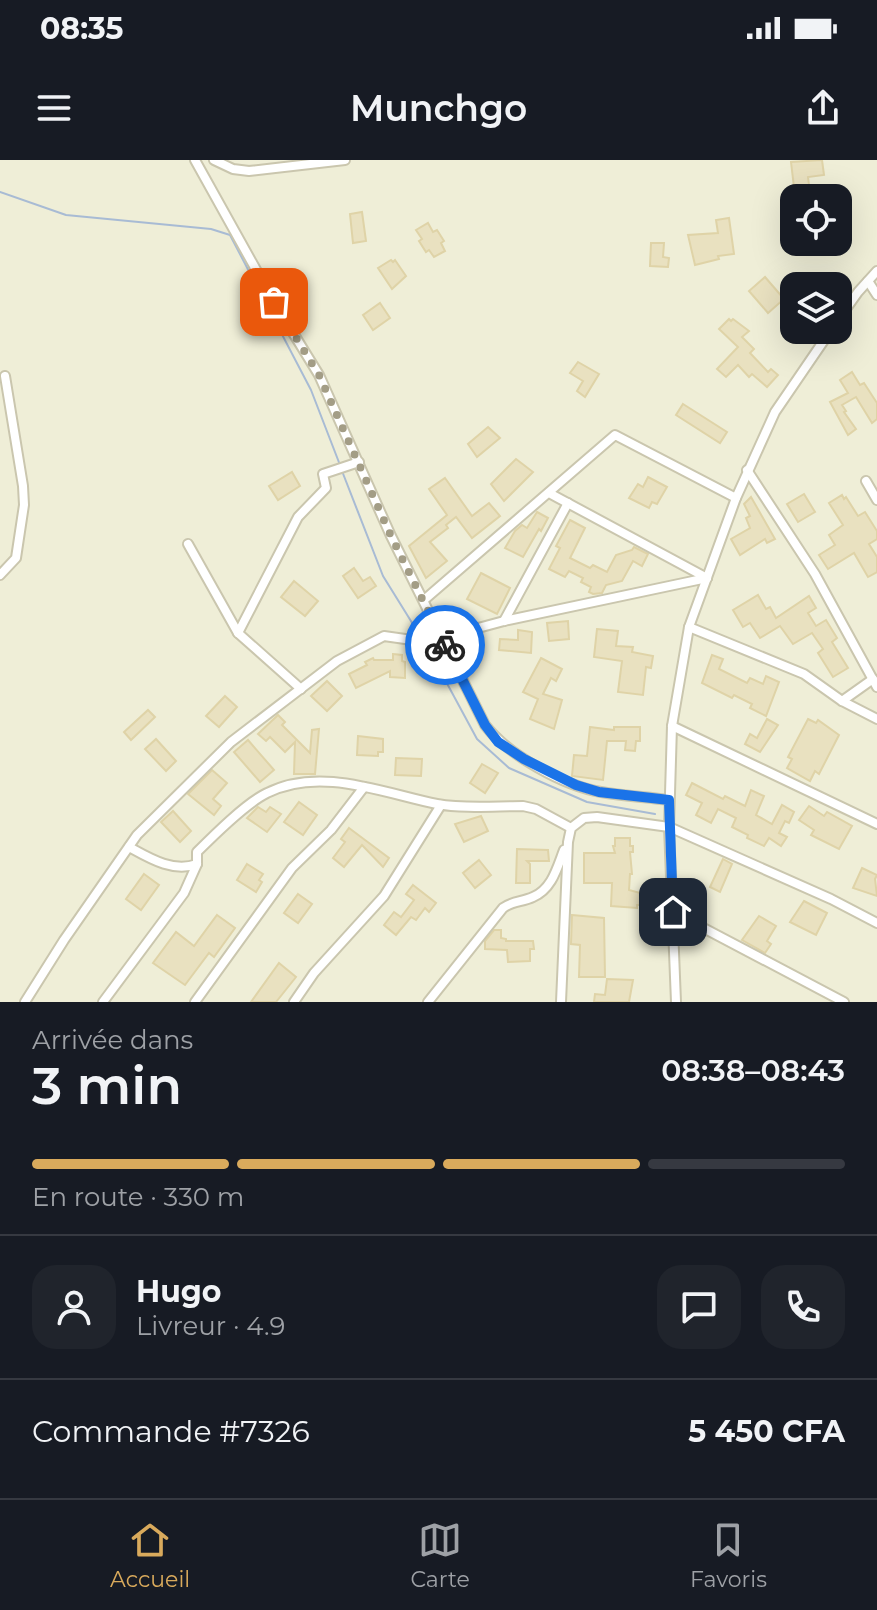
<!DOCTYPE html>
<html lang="fr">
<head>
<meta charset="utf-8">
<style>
  :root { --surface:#171b24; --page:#20242c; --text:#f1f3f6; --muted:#9ea1a6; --line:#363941; --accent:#d9aa5c }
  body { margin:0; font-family:Montserrat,sans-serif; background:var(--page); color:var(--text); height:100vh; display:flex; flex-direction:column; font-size:30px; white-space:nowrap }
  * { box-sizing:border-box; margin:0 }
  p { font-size:26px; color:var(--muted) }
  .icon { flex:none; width:44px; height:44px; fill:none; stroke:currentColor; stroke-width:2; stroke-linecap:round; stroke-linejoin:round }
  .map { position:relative; height:842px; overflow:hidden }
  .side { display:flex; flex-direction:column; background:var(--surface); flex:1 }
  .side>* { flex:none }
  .fabs { position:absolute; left:780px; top:24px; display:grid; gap:16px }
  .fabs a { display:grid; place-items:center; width:72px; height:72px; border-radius:16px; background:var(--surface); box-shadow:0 8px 32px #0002; font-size:40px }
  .pin { position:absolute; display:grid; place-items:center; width:68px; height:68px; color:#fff; margin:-34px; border-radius:16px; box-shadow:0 4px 12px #0006 }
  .courier { position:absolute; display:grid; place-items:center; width:80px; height:80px; margin:-40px; border:6px solid #1a73e8; border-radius:50%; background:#fff; color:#222; box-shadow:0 2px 10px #0007 }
  .overview em { font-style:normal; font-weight:600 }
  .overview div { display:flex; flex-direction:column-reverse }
  .overview { display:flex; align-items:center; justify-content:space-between; height:136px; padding:0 32px }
  h1 { font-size:52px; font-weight:600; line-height:60px }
  .bar { display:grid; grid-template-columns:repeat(4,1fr); gap:12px 8px; align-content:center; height:96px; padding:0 32px }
  .bar i { height:10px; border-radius:6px; background:var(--line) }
  .bar .active { background:var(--accent) }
  .bar p { grid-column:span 4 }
  .line { display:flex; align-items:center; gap:20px; padding:0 32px; border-top:2px solid var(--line) }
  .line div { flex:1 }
  .round { display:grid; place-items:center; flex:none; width:84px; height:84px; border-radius:24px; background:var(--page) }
  .status { display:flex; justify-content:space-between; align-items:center; height:56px; padding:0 40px; background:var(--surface); direction:ltr }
  .status svg { height:22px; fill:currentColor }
  header { display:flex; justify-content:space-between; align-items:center; height:104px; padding:0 32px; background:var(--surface); font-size:36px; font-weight:600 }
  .tabs { display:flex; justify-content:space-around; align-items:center; height:112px; border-top:2px solid var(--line); background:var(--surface); font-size:22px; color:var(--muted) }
  .tabs a { display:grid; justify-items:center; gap:4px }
  .tabs .active { color:var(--accent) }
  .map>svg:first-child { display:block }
</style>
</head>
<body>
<div class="status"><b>08:35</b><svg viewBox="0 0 49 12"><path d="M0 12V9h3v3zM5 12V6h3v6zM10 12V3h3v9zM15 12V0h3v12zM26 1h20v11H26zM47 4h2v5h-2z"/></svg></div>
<header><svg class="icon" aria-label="menu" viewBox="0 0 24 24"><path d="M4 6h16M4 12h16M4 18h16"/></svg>Munchgo<svg class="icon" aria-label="share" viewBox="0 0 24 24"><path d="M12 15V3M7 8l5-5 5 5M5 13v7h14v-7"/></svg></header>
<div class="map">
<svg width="877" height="842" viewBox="0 0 877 842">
  <rect width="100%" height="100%" fill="#fbfbeb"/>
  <!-- residential -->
  <path fill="#efeed7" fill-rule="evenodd" d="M 0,0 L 877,0 L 877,842 L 0,842 ZM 794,38 L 838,38 L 838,82 L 794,82 ZM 794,126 L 838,126 L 838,170 L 794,170 Z"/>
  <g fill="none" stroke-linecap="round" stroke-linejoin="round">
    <!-- stream -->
    <g stroke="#a8bbd4" stroke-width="2">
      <path d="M 0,32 L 66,55 L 211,69 L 230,75 L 311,230 L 340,305"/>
      <path d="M 342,311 L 383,416 L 419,474"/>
      <path d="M 423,479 L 477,579 L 509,608 L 587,642 L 655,654"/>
    </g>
  </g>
  <!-- building -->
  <g fill="#e9e1c0" stroke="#dfd3a7" stroke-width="2">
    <path d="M 822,0 L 824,15 L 808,17 L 809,25 L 794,27 L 791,2 Z"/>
    <path d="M 362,52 L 366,81 L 353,83 L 350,54 Z"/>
    <path d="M 729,58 L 734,94 L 718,96 L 719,99 L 695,105 L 688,75 L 718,73 L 716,60 Z"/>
    <path d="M 428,63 L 433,72 L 437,70 L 444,81 L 441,83 L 445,91 L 434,97 L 429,90 L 426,92 L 419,81 L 422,79 L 416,70 Z"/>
    <path d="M 651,83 L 664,83 L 663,97 L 669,98 L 668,107 L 650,106 Z"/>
    <path d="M 391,100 L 393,102 L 395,100 L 406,116 L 392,129 L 378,108 Z"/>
    <path d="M 765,117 L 784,139 L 768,153 L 749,131 Z"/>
    <path d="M 380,143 L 390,158 L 373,170 L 363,155 Z"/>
    <path d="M 729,159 L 731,161 L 733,159 L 749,171 L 742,177 L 754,189 L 750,193 L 768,212 L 771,209 L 778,215 L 767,227 L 752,214 L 749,217 L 738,205 L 726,217 L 717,209 L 738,187 L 719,169 Z"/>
    <path d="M 578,202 L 599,214 L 585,237 L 577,231 L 583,221 L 570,213 Z"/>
    <path d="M 852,212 L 860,225 L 864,223 L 877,243 L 877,259 L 872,263 L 856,237 L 842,245 L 846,251 L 844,252 L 856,269 L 848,275 L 830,242 L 848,233 L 840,220 Z"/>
    <path d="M 683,244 L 727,272 L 720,283 L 676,255 Z"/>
    <path d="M 488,267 L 500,278 L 477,297 L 468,284 Z"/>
    <path d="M 516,299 L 533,312 L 504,341 L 491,324 Z"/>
    <path d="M 292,312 L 300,326 L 278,340 L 269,326 Z"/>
    <path d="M 648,317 L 667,327 L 657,344 L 652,342 L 649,348 L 629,338 L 638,324 L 643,327 Z"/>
    <path d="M 445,318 L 472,356 L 489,343 L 500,356 L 472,378 L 456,357 L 446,365 L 448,368 L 430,382 L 447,401 L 426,418 L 409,386 L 447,355 L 429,329 Z"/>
    <path d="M 804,334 L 815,352 L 798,362 L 787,344 Z"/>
    <path d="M 842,335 L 844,339 L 846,337 L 858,356 L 865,352 L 877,371 L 877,379 L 869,384 L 877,397 L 877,412 L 868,417 L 854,393 L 828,409 L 819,395 L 835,385 L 829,375 L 843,365 L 829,343 Z"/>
    <path d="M 751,337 L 775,379 L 767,383 L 765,379 L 740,395 L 731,379 L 750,368 L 746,358 L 750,356 L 744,344 Z"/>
    <path d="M 537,352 L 548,358 L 541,371 L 539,369 L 523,397 L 505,388 L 515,371 L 522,365 L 527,368 Z"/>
    <path d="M 570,360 L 585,368 L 570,398 L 590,408 L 593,405 L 607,412 L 616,395 L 632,390 L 634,387 L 648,394 L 642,406 L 633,401 L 622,421 L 606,425 L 602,433 L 593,434 L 589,432 L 591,427 L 581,422 L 583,418 L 569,411 L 565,417 L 549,409 L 560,388 L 556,386 Z"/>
    <path d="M 354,408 L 363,421 L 370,417 L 376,426 L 358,438 L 343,416 Z"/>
    <path d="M 481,413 L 510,428 L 497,454 L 467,439 Z"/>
    <path d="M 294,421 L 318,441 L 305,456 L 281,437 Z"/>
    <path d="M 758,435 L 766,449 L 770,447 L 776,458 L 809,436 L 816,448 L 808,453 L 816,466 L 826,460 L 837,478 L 832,482 L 848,508 L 833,517 L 818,493 L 823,489 L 812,473 L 793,484 L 780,466 L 760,478 L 750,463 L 743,467 L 733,450 Z"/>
    <path d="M 568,461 L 569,479 L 549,481 L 547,463 Z"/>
    <path d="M 597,469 L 618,471 L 616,486 L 633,487 L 632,492 L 653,496 L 651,508 L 646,507 L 643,535 L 618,532 L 622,501 L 594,497 Z"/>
    <path d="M 518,470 L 532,472 L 531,493 L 499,490 L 500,479 L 518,480 Z"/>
    <path d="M 393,494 L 402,495 L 402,501 L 405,502 L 405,518 L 390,517 L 390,511 L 356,528 L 349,514 L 367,505 L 365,502 L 373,498 L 374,500 L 393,500 Z"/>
    <path d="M 712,495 L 723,499 L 719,509 L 747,523 L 750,518 L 763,524 L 766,516 L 779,522 L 766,556 L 750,548 L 752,544 L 734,535 L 732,538 L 702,523 Z"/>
    <path d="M 541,498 L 562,509 L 556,521 L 551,518 L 543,534 L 562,540 L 554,569 L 530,559 L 538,539 L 523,532 Z"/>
    <path d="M 327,521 L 342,536 L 327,551 L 311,536 Z"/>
    <path d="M 225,536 L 237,547 L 219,567 L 206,556 Z"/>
    <path d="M 148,550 L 155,557 L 131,580 L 124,572 Z"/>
    <path d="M 278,555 L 285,562 L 282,565 L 310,593 L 312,570 L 319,569 L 315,614 L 294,614 L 295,582 L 285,592 L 270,577 L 266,581 L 258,574 Z"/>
    <path d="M 767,559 L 778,565 L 760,592 L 745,584 L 750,574 L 757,578 Z"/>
    <path d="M 808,559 L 816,563 L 818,560 L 839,575 L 819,614 L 815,611 L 810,621 L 787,608 L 792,599 L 788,597 Z"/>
    <path d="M 590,567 L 614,570 L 614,567 L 640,567 L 640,581 L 636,581 L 635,591 L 625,590 L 626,581 L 607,581 L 603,620 L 572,616 L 574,595 L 587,596 Z"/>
    <path d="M 358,576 L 383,579 L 383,592 L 378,592 L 378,596 L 357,595 Z"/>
    <path d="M 156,579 L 176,601 L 166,611 L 145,589 Z"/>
    <path d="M 248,580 L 274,610 L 260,622 L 234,592 Z"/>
    <path d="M 396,598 L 422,599 L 421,616 L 395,615 Z"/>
    <path d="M 482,604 L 498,613 L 485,633 L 470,623 Z"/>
    <path d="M 212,610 L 227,623 L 213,639 L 221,646 L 214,655 L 188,634 Z"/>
    <path d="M 692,623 L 723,639 L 725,636 L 745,646 L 751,630 L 764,636 L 756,655 L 772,664 L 782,645 L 794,652 L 789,663 L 785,661 L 779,673 L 787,677 L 781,686 L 769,678 L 764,686 L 747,678 L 748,675 L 732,667 L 736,658 L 718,649 L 711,663 L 696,655 L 702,643 L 686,635 Z"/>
    <path d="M 299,642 L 317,655 L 303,675 L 284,662 Z"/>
    <path d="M 809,646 L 824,656 L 827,652 L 852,666 L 839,689 L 811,675 L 814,670 L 799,660 Z"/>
    <path d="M 258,647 L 266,652 L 270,647 L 281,654 L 267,672 L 247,658 Z"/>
    <path d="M 173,651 L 191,671 L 180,682 L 161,662 Z"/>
    <path d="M 481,656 L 488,671 L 464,682 L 455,664 Z"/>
    <path d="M 349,668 L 389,698 L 383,707 L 362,685 L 344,707 L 333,698 L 345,682 L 341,679 Z"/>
    <path d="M 615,678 L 630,678 L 630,686 L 633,686 L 633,692 L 630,692 L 632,714 L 630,714 L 629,730 L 644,734 L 644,745 L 637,745 L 637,748 L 611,746 L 612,723 L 584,723 L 584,693 L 615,693 L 613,686 L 615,686 Z"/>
    <path d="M 517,689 L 548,690 L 549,701 L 527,701 L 530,704 L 530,723 L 516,723 Z"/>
    <path d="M 723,699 L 732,704 L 720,732 L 710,727 Z"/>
    <path d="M 479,700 L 491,715 L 475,728 L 463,713 Z"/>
    <path d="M 247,704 L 263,714 L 259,720 L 262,722 L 256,732 L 237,720 Z"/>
    <path d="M 862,708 L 877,715 L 875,719 L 877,736 L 853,728 Z"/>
    <path d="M 144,714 L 159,725 L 141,750 L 126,739 Z"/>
    <path d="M 413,725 L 436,743 L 429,752 L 425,748 L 416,760 L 411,757 L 396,775 L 384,765 L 394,752 L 401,757 L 414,740 L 406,734 Z"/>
    <path d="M 298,734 L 312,744 L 298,763 L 284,753 Z"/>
    <path d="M 804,741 L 827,753 L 816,775 L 790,762 Z"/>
    <path d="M 217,755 L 235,768 L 214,797 L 209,793 L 185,825 L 153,803 L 176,772 L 194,786 Z"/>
    <path d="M 572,755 L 604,758 L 605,817 L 579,817 L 580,785 L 571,784 Z"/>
    <path d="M 759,756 L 776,766 L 767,781 L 771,784 L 765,793 L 742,780 Z"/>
    <path d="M 494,770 L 501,770 L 501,778 L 506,779 L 506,781 L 533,781 L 534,789 L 530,789 L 530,801 L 508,802 L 507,790 L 485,789 L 485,781 Z"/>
    <path d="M 279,803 L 296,817 L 276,842 L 251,842 Z"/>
    <path d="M 607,819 L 633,820 L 629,842 L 594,842 L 595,834 L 605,835 Z"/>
  </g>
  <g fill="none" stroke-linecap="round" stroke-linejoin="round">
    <!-- minor casing -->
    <g stroke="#cac6ae" stroke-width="12">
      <g id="minor">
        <path d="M 195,0 L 274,142 L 319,215 L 391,376 L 485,565 C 508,595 564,626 601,632 C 624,636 647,637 669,640"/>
        <path d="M 214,0 L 233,9 L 249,11 L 345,0"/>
        <path d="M 868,121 L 877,135"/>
        <path d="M 838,160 L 858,132 L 877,111"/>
        <path d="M 747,310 L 815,414 L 877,527"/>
        <path d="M 866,321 L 877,340"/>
        <path d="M 549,333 L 707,418"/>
        <path d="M 188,384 L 238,473"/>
        <path d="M 0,415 L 16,398 L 24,345 L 23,326 L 5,216"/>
        <path d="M 424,440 L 615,275 L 736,338"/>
        <path d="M 504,461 L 568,343"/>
        <path d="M 689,467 L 804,514 L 842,541 L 877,559"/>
        <path d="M 441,478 L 504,461 L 707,418"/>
        <path d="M 301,529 L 238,473 L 298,357 L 326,328 L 323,314 L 359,302"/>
        <path d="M 842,541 L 873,519"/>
        <path d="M 672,566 L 877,664"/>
        <path d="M 129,687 C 149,698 173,713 197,704 L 197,692 C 214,675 246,643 267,633 C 320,606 383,633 437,644 C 464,649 495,646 523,646 L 536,649 L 571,668"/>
        <path d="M 673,752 L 844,842"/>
        <path d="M 25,842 L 64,780 L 137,675 L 231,582 L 337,501 L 384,476 L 412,480 L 437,471"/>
        <path d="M 103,842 L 184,733 L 197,704"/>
        <path d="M 195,842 L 292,708 L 331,670 L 364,627"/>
        <path d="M 294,842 L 314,813 L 384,736 L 441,645"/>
        <path d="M 428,842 L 503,748 C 512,741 522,742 533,737 C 552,729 557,708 564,690"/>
        <path d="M 561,842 L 568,682 L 571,668 L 584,658 L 597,657 L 669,667 L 831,739 L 877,763"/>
        <path d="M 676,842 L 669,667 L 672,566 L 689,467 L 736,338 L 775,252 L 831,170"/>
      </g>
    </g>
    <!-- minor -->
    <use href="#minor" stroke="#fff" stroke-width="8"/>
  </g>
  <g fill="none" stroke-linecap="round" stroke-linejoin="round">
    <!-- done -->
    <path stroke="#a39d86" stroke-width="8" stroke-dasharray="0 14.4" d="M 274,142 L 319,215 L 391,376 L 445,485"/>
    <!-- route -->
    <path stroke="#1a73e8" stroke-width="10" d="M 445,485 L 485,565 L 498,582 L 524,599 L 576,625 L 599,632 L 669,640 L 673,752"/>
  </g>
</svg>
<div class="fabs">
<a><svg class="icon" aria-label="locate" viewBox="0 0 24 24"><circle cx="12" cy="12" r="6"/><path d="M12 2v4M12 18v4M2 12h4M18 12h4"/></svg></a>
<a><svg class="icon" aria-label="layers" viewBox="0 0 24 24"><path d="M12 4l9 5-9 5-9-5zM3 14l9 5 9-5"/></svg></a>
</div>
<div class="pin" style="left:274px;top:142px;background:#ea580c"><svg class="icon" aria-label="bag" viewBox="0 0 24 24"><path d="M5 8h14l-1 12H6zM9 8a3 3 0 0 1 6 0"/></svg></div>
<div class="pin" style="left:673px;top:752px;background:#1f2937"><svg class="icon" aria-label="home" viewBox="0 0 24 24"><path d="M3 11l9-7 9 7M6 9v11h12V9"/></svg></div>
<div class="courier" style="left:445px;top:485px"><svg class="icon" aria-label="bike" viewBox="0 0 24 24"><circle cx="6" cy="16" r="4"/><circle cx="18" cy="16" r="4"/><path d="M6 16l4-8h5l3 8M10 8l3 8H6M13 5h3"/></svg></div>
</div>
<section class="side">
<div class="overview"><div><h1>3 min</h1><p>Arrivée dans</p></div><em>08:38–08:43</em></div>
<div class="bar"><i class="active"></i><i class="active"></i><i class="active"></i><i></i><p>En route · 330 m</p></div>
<div class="line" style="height:144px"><a class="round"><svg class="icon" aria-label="person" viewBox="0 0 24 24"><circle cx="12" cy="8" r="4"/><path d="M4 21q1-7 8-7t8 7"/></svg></a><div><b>Hugo</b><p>Livreur · 4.9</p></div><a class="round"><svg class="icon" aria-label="chat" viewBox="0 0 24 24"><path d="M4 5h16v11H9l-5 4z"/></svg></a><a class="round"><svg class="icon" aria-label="phone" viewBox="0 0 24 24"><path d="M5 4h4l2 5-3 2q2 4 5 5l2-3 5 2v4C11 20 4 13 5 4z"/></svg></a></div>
<div class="line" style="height:104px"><div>Commande #7326</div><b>5 450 CFA</b></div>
</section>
<nav class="tabs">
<a class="active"><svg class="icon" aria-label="home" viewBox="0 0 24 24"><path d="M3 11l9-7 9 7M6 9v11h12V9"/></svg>Accueil</a>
<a><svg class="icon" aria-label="map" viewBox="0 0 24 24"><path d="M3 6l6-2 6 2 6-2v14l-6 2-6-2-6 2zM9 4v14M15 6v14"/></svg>Carte</a>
<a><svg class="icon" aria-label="saved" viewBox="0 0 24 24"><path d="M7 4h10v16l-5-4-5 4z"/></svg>Favoris</a>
</nav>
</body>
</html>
